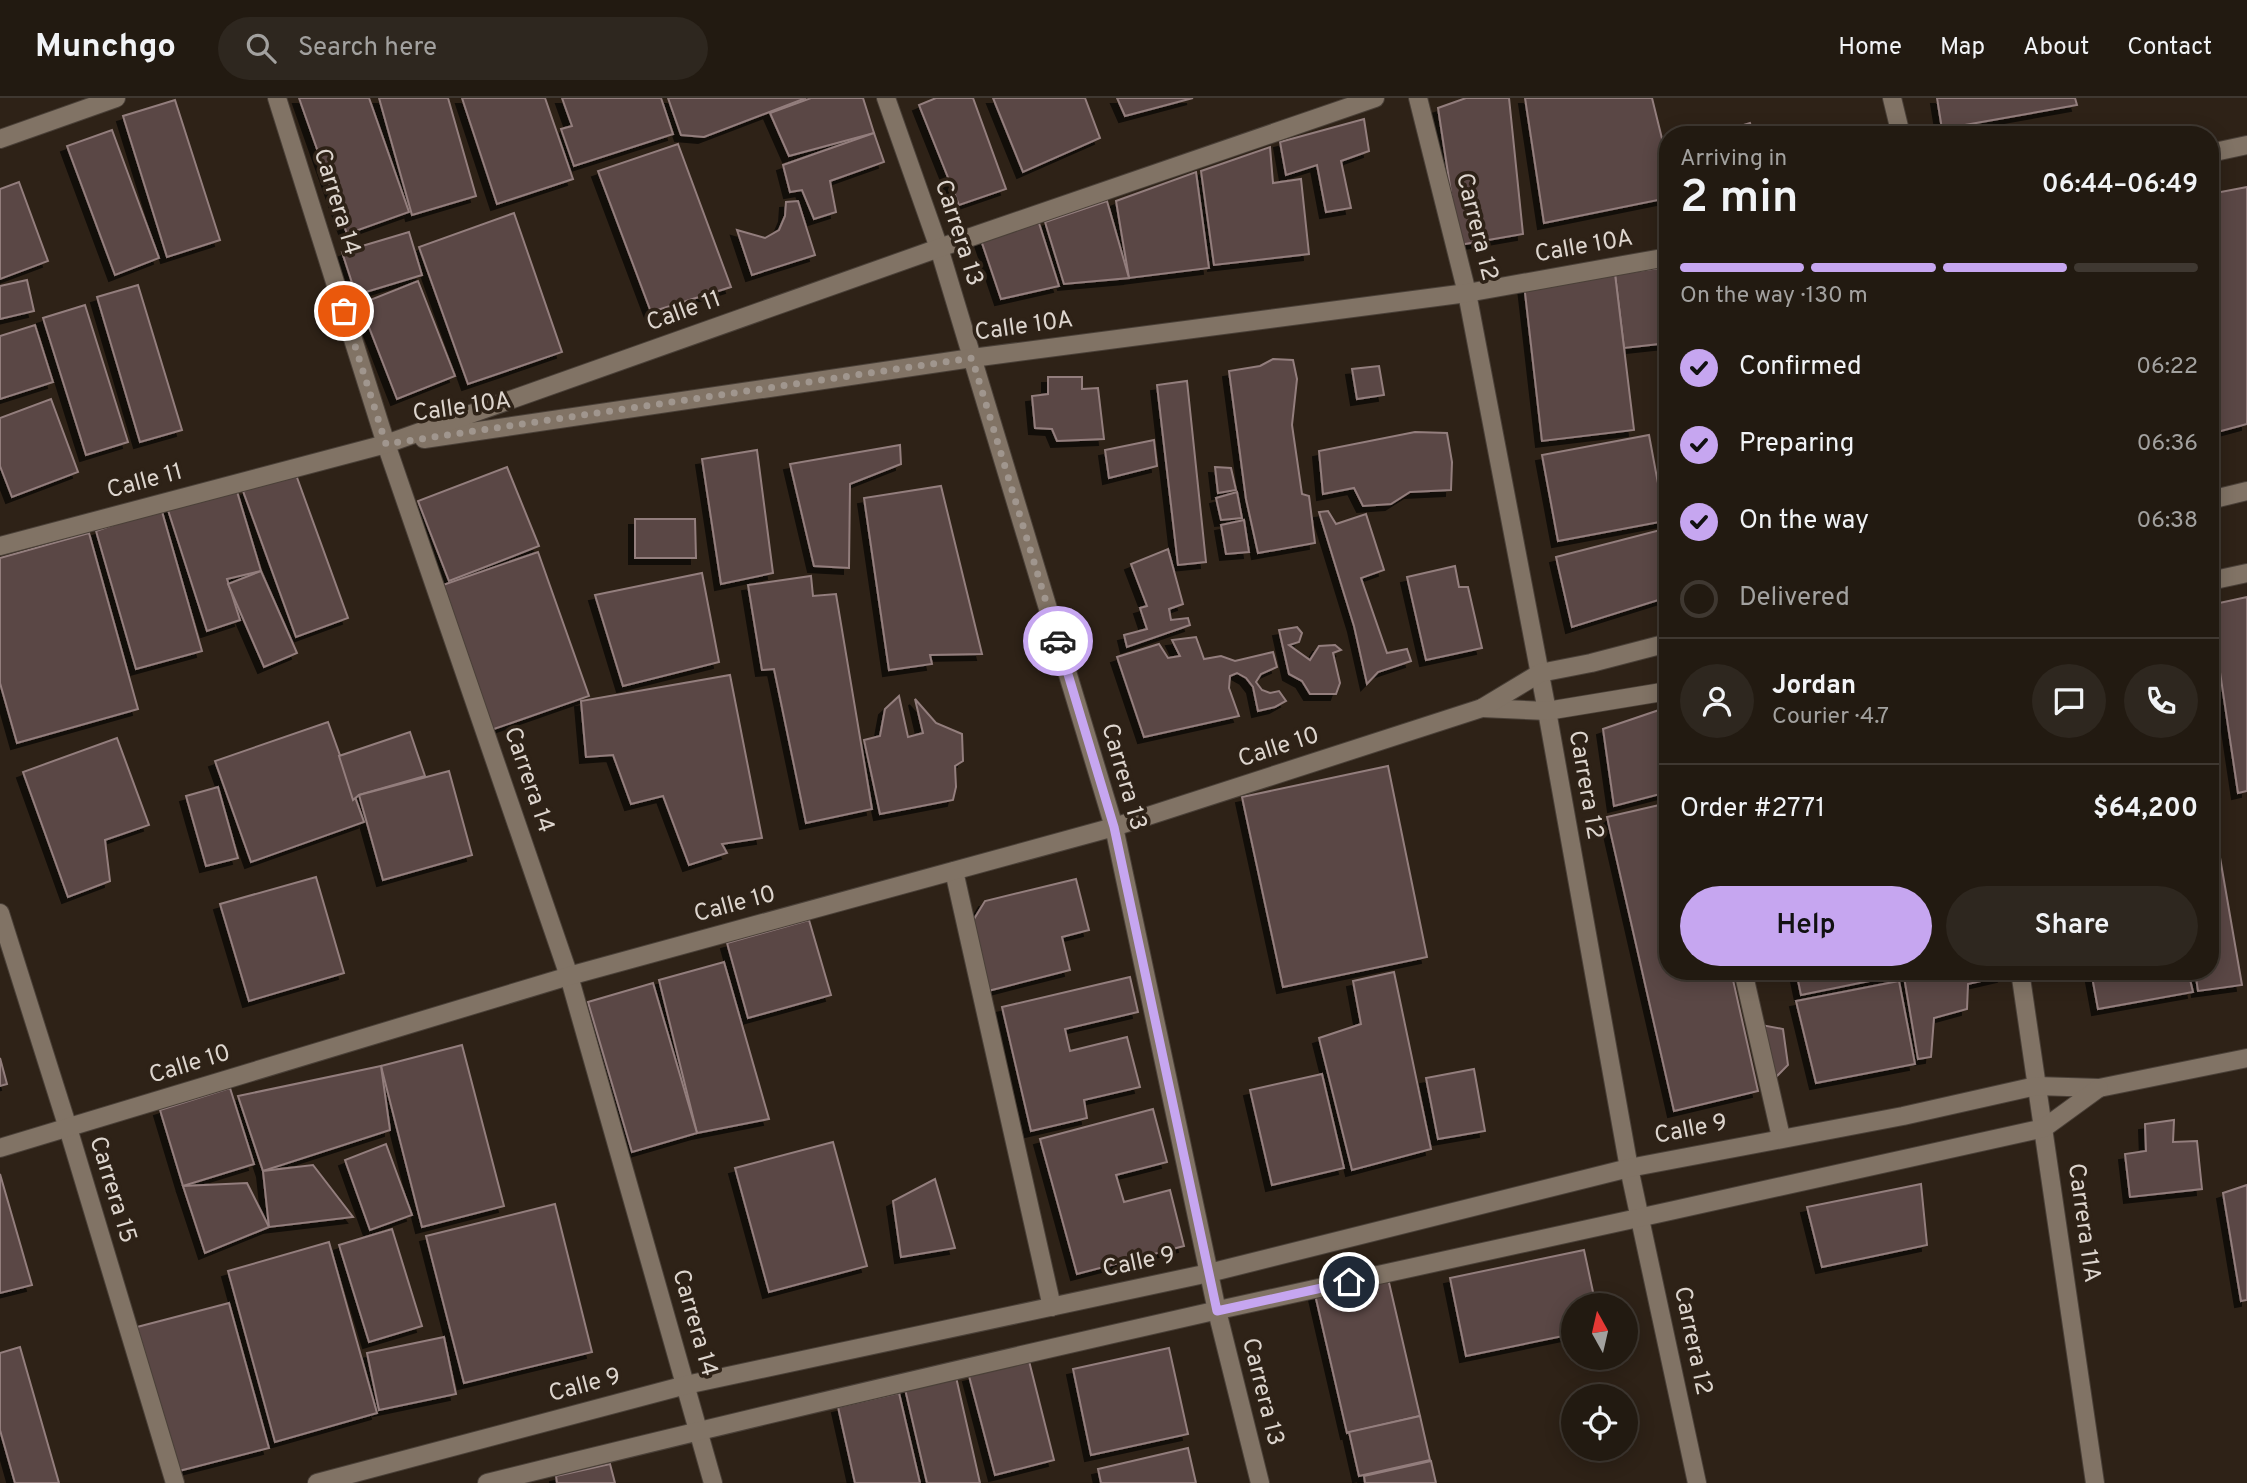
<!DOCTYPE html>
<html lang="en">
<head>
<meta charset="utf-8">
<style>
  :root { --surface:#221a11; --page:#2e271f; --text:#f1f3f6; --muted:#a2a19f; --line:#3f3831; --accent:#c6a6f0 }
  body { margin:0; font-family:Overpass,sans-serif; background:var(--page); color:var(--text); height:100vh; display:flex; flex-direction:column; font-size:26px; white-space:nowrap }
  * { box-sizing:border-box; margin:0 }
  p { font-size:23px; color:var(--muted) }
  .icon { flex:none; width:38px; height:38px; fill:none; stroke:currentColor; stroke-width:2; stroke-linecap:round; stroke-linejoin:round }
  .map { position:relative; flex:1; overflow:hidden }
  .panel { position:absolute; left:1659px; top:28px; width:560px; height:854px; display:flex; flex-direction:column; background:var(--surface); border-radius:28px; box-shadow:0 4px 18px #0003,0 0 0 2px var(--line) }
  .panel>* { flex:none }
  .needle { width:46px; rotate:352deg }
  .tools { position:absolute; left:1561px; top:1195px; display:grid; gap:14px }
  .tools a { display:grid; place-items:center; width:77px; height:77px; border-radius:50%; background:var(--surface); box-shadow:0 4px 18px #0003,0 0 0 2px var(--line); font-size:35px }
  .pin { position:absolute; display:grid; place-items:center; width:60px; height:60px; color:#fff; margin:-30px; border:4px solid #fff; border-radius:50%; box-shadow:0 2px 7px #0007 }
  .courier { position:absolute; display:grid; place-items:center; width:70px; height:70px; margin:-35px; border:5px solid #c6a6f0; border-radius:50%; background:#fff; color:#222; box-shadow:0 2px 9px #0007 }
  .head em { font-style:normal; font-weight:600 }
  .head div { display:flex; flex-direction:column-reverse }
  .head { display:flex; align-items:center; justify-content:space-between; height:119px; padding:0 21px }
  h1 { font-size:46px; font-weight:600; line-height:52px }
  .bar { display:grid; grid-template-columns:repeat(4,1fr); gap:10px 7px; align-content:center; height:84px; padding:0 21px }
  .bar i { height:9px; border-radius:5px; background:var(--line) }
  .bar .on { background:var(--accent) }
  .bar p { grid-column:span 4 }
  .line { display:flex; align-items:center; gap:18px; padding:0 21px; border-top:2px solid var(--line) }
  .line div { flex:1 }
  .round { display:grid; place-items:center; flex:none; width:74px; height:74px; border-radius:37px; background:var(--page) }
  ol { padding:0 21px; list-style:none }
  li { display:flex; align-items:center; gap:21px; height:77px }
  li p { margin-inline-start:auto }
  li .icon { padding:7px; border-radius:50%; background:var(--accent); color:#111; stroke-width:4 }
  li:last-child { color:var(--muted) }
  li i { width:38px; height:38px; border:4px solid var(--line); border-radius:50% }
  .button { display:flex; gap:14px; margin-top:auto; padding:14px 21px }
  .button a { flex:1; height:80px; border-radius:42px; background:var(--accent); color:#111; font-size:28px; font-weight:600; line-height:80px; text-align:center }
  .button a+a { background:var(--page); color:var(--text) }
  header { display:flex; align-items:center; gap:42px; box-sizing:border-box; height:98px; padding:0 35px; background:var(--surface); border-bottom:2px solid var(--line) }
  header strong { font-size:33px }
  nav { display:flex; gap:38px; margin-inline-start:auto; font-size:24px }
  .search { width:490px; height:63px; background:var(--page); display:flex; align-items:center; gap:18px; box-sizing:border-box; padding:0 24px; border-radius:38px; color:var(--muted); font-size:26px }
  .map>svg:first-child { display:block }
</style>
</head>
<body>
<header>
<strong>Munchgo</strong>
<div class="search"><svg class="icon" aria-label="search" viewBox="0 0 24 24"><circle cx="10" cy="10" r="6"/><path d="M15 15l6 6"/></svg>Search here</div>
<nav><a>Home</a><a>Map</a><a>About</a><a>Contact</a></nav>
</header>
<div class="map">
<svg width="2247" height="1385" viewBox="0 0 2247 1385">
  <defs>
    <filter id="shadow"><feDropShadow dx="-6" dy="6" stdDeviation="0" flood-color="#0009"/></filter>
  </defs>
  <rect width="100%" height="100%" fill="#2e2217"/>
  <!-- building -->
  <g fill="#5a4645" stroke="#937e7d" stroke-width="2" filter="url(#shadow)">
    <path d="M 299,0 L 369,0 L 409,114 L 347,136 Z"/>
    <path d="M 379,0 L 448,0 L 476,98 L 412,117 Z"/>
    <path d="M 462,0 L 545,0 L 573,81 L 497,106 Z"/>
    <path d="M 562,0 L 661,0 L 673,36 L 574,68 L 561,31 L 572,28 Z"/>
    <path d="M 668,0 L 806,0 L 704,39 L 681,37 Z"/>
    <path d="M 811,0 L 863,0 L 874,35 L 789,58 L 770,15 Z"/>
    <path d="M 936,0 L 973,0 L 1006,91 L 959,107 L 919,7 Z"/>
    <path d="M 993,0 L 1085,0 L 1100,40 L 1023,74 Z"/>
    <path d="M 1117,0 L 1193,0 L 1125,18 Z"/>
    <path d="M 1466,0 L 1509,0 L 1523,136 L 1459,147 L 1438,10 Z"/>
    <path d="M 1525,0 L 1652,0 L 1668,65 L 1668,100 L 1544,125 Z"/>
    <path d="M 1937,0 L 2075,0 L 2077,7 L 1942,31 Z"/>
    <path d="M 175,2 L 220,142 L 167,159 L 123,18 Z"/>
    <path d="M 1364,21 L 1369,53 L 1341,63 L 1351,110 L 1326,114 L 1317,67 L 1286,77 L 1280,44 Z"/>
    <path d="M 1750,25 L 1754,37 L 1711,37 Z"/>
    <path d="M 112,32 L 159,160 L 115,177 L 67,48 Z"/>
    <path d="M 874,35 L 884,64 L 830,83 L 836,114 L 814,121 L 802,92 L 790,94 L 783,67 Z"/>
    <path d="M 678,46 L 731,189 L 651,214 L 598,73 Z"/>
    <path d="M 1270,49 L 1273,85 L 1301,81 L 1309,156 L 1214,167 L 1201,73 Z"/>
    <path d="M 1196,74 L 1209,170 L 1129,180 L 1116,103 Z"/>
    <path d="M 19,84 L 48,163 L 0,181 L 0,91 Z"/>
    <path d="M 2247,89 L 2247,326 L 2210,336 L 2210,96 Z"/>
    <path d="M 798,103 L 815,157 L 752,177 L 737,132 L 765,140 L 779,132 L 785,118 L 786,104 Z"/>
    <path d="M 1107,103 L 1129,180 L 1064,186 L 1045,124 Z"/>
    <path d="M 514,115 L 562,254 L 468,286 L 419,149 Z"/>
    <path d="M 1038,122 L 1059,188 L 1001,201 L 981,142 Z"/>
    <path d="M 409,134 L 422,177 L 356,197 L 342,154 Z"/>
    <path d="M 1668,169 L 1668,245 L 1624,250 L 1615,176 Z"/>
    <path d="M 1615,176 L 1634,332 L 1542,343 L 1524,186 Z"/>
    <path d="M 27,182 L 34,213 L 0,221 L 0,188 Z"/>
    <path d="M 418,183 L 455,278 L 397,301 L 360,206 Z"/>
    <path d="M 138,187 L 182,332 L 140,344 L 97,199 Z"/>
    <path d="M 85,207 L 128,344 L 86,357 L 43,220 Z"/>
    <path d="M 35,227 L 53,284 L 0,301 L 0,238 Z"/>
    <path d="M 1273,261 L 1293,262 L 1297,281 L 1292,327 L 1302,396 L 1309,398 L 1315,445 L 1258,455 L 1246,401 L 1229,273 L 1260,268 Z"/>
    <path d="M 1379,268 L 1384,297 L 1357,301 L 1352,271 Z"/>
    <path d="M 1048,279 L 1082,279 L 1082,291 L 1098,290 L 1104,341 L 1057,343 L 1052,331 L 1035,330 L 1032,298 L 1048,296 Z"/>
    <path d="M 1187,283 L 1206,464 L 1178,467 L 1157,287 Z"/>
    <path d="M 51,301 L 78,374 L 12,399 L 0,368 L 0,320 Z"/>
    <path d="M 1415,334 L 1447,335 L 1452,364 L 1451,392 L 1410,394 L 1391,406 L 1363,408 L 1354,390 L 1323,396 L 1319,353 Z"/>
    <path d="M 1649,337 L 1665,423 L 1558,443 L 1542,357 Z"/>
    <path d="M 1154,342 L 1157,368 L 1109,380 L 1105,352 Z"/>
    <path d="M 900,347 L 901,366 L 850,386 L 849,470 L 814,468 L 790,366 Z"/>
    <path d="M 757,352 L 773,475 L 721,486 L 702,361 Z"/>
    <path d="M 507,369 L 539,448 L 449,483 L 418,403 Z"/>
    <path d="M 1215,369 L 1231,370 L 1236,392 L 1218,395 Z"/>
    <path d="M 295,374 L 348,520 L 296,539 L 243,393 Z"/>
    <path d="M 235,387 L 261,473 L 227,481 L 240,522 L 207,533 L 167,409 Z"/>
    <path d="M 941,388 L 982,556 L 930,557 L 932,566 L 889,572 L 864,400 Z"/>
    <path d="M 1237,394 L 1242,420 L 1221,422 L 1216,400 Z"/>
    <path d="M 161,410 L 202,553 L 136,571 L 96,433 Z"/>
    <path d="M 1328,413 L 1336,426 L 1366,416 L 1384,472 L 1361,480 L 1387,555 L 1407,551 L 1411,563 L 1378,574 L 1367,586 L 1354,528 L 1319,414 Z"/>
    <path d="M 635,421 L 695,421 L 696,460 L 635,460 Z"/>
    <path d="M 1244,422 L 1249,454 L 1226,456 L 1221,427 Z"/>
    <path d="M 1668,430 L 1668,499 L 1572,529 L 1556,459 Z"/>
    <path d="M 89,435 L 138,611 L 17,645 L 0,585 L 0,460 Z"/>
    <path d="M 1168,451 L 1183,506 L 1169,511 L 1171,522 L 1188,520 L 1190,527 L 1127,549 L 1124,537 L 1147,531 L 1140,510 L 1147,508 L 1131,466 Z"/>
    <path d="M 538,454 L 589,598 L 491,632 L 440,488 Z"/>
    <path d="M 1455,468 L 1459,489 L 1468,489 L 1482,550 L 1426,562 L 1407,479 Z"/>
    <path d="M 261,473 L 297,555 L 264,569 L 228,486 Z"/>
    <path d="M 702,475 L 719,564 L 623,588 L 595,497 Z"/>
    <path d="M 811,478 L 813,498 L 836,496 L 872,711 L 806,725 L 774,571 L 762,572 L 748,487 Z"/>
    <path d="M 2247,499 L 2247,693 L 2238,695 L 2210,507 Z"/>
    <path d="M 1297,529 L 1302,535 L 1299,544 L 1289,547 L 1310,562 L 1319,548 L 1335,547 L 1341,552 L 1333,555 L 1340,585 L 1336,596 L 1310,596 L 1302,583 L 1289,576 L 1279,532 Z"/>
    <path d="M 1196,539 L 1204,561 L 1221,558 L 1235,563 L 1273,554 L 1277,569 L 1261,576 L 1256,584 L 1262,592 L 1270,595 L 1279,593 L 1286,603 L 1275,609 L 1258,613 L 1253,589 L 1246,580 L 1237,575 L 1230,578 L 1229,590 L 1239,618 L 1144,639 L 1117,559 L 1159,546 L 1168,560 L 1180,558 L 1172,542 Z"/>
    <path d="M 730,577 L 762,740 L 722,746 L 727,755 L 689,767 L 663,698 L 631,706 L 613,657 L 586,659 L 581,603 Z"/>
    <path d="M 899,598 L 908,639 L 923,635 L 915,601 L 936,625 L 962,636 L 963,663 L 955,668 L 956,689 L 953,702 L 880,716 L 864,642 L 880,638 L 885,611 Z"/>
    <path d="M 2210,601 L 2215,623 L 2210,623 Z"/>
    <path d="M 1668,609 L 1668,694 L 1614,708 L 1603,631 Z"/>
    <path d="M 328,624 L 364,724 L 251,764 L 215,663 Z"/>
    <path d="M 410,634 L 425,678 L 359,697 L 353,702 L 339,658 Z"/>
    <path d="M 2210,635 L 2217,659 L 2210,660 Z"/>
    <path d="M 117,640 L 149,727 L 105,742 L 110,783 L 68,799 L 23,674 Z"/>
    <path d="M 1388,668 L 1427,859 L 1283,889 L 1242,699 Z"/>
    <path d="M 449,673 L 472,757 L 383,782 L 359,697 Z"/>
    <path d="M 218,689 L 238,760 L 206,768 L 186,698 Z"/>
    <path d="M 1668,705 L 1668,873 L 1731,873 L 1758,993 L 1674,1013 L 1607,719 Z"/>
    <path d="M 2218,748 L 2242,887 L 2198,893 L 2195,873 L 2210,873 L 2210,749 Z"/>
    <path d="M 316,779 L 344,875 L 249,903 L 220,806 Z"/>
    <path d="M 1076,781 L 1089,832 L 1062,839 L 1070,872 L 988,893 L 971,826 L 985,803 Z"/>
    <path d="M 809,822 L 831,897 L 748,920 L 727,845 Z"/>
    <path d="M 724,864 L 769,1021 L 697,1035 L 659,882 Z"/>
    <path d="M 1747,873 L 1752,873 L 1761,927 L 1783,931 L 1788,967 L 1771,984 Z"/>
    <path d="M 1796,873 L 1898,873 L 1899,877 L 1801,897 Z"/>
    <path d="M 1903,873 L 2004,873 L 2003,878 L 1968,886 L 1967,911 L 1934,920 L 1931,959 L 1918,961 Z"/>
    <path d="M 2091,873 L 2188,873 L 2193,894 L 2098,911 Z"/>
    <path d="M 1394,874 L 1431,1051 L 1352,1072 L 1319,940 L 1361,926 L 1353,883 Z"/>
    <path d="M 1130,879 L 1138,914 L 1065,931 L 1070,953 L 1127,939 L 1140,989 L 1084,1002 L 1087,1020 L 1031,1033 L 1002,909 Z"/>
    <path d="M 1899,883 L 1915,966 L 1816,985 L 1796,903 Z"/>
    <path d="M 653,885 L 697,1035 L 632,1054 L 588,904 Z"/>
    <path d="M 462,947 L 504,1108 L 422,1129 L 381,968 Z"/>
    <path d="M 0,960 L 7,986 L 0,988 Z"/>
    <path d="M 381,968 L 390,1032 L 263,1073 L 238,998 Z"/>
    <path d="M 1474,971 L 1485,1033 L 1438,1041 L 1426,980 Z"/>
    <path d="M 1322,976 L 1344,1070 L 1272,1087 L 1250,992 Z"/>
    <path d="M 230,990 L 254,1066 L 183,1088 L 160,1012 Z"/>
    <path d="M 1153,1011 L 1167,1064 L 1116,1077 L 1124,1104 L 1170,1092 L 1184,1148 L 1077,1176 L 1040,1041 Z"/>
    <path d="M 2174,1022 L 2173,1044 L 2197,1043 L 2202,1091 L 2130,1099 L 2125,1056 L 2146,1053 L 2145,1026 Z"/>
    <path d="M 833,1044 L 867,1168 L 769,1194 L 735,1070 Z"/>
    <path d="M 386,1046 L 412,1117 L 370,1132 L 345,1062 Z"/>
    <path d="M 313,1067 L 353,1119 L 269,1129 L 263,1073 Z"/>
    <path d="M 0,1076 L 32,1187 L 0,1195 Z"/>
    <path d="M 935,1081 L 955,1150 L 901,1159 L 893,1103 Z"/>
    <path d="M 247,1085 L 269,1129 L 205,1155 L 183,1088 Z"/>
    <path d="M 1921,1086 L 1927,1147 L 1822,1169 L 1807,1109 Z"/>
    <path d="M 2247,1087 L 2247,1202 L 2241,1203 L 2223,1095 Z"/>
    <path d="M 555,1106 L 592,1254 L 464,1285 L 426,1138 Z"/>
    <path d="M 392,1131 L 422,1228 L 369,1244 L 339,1147 Z"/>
    <path d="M 329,1144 L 377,1315 L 275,1344 L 228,1173 Z"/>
    <path d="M 1584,1152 L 1596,1208 L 1573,1208 L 1573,1236 L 1466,1258 L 1450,1180 Z"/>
    <path d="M 1387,1176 L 1420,1318 L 1347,1335 L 1314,1192 Z"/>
    <path d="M 229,1205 L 269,1350 L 175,1374 L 137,1229 Z"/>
    <path d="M 444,1239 L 456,1296 L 379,1312 L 367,1255 Z"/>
    <path d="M 20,1249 L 59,1385 L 15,1385 L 0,1332 L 0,1255 Z"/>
    <path d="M 1169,1250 L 1188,1336 L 1091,1357 L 1073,1271 Z"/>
    <path d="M 1029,1263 L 1054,1362 L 995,1377 L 969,1278 Z"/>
    <path d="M 956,1279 L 980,1385 L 927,1385 L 905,1291 Z"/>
    <path d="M 899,1295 L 920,1385 L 855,1385 L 838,1309 Z"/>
    <path d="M 1420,1318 L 1430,1362 L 1359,1378 L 1349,1334 Z"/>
    <path d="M 1188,1350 L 1196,1385 L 1101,1385 L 1098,1371 Z"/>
    <path d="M 1431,1363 L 1436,1385 L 1365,1385 L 1364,1378 Z"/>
    <path d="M 610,1366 L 615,1385 L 557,1385 L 556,1378 Z"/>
  </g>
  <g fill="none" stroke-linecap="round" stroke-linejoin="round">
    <!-- minor casing -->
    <g stroke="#4a4038" stroke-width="20">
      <g id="minor">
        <path d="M 277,0 L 386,346 L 569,878 L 713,1385"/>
        <path d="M 886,0 L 939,150 L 1114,729 L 1217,1213 L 1260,1385"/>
        <path d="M 1418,0 L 1467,195 L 1547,613 L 1629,1070 L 1697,1385"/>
        <path d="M 1892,0 L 1901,37"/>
        <path d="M 0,41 L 116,0"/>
        <path d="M 2210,55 L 2247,47"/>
        <path d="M 424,341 L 972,260 L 1467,195 L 1668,159"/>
        <path d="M 2210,402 L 2247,393"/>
        <path d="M 0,448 L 386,346 L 939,150 L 1375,0"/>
        <path d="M 2210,483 L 2247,475"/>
        <path d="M 1482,610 L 1547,613 L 1668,593"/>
        <path d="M 954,773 L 1052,1209"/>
        <path d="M 0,815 L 68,1030 L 175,1385"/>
        <path d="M 1743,873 L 1781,1039"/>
        <path d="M 2020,873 L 2095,1385"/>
        <path d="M 0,1050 L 569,878 L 1114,729 L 1482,610 L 1540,575 L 1591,565 L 1668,545"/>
        <path d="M 317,1385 L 686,1287 L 1209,1175 L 1629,1070 L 1903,1018 L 2036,988 L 2099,990 L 2247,960"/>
        <path d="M 487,1385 C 729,1325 971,1268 1214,1213 C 1490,1151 1768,1093 2044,1030 L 2099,990"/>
      </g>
    </g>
    <!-- minor -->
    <use href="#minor" stroke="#817365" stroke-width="18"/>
  </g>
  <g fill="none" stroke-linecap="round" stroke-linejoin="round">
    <!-- done -->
    <path stroke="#a0968e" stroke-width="7" stroke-dasharray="0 12.6" d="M 344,213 L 386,346 L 972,260 L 1058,543"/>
    <!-- route -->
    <path stroke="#c6a6f0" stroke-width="9" d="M 1058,543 L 1114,729 L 1217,1213 L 1349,1184"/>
  </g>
  <g text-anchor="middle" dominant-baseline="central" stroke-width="7" stroke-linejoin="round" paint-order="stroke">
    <!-- street labels -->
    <g font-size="24" fill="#ddd5ce" stroke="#2e2217">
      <text transform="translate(336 104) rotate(73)">Carrera 14</text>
      <text transform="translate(1476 129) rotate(76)">Carrera 12</text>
      <text transform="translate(958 135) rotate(72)">Carrera 13</text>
      <text transform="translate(1584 149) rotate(-10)">Calle 10A</text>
      <text transform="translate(684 214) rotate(-20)">Calle 11</text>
      <text transform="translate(1024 229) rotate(-8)">Calle 10A</text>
      <text transform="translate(462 310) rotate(-8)">Calle 10A</text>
      <text transform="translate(145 384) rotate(-15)">Calle 11</text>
      <text transform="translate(1279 650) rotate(-18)">Calle 10</text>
      <text transform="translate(1123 679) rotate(74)">Carrera 13</text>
      <text transform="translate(528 682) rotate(71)">Carrera 14</text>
      <text transform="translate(1585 687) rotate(80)">Carrera 12</text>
      <text transform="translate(735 807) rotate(-15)">Calle 10</text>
      <text transform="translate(190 967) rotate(-17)">Calle 10</text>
      <text transform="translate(1691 1032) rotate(-11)">Calle 9</text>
      <text transform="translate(112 1092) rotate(73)">Carrera 15</text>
      <text transform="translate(2083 1125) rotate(82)">Carrera 11A</text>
      <text transform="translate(1139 1165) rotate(-12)">Calle 9</text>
      <text transform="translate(694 1225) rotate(74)">Carrera 14</text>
      <text transform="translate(1692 1243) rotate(78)">Carrera 12</text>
      <text transform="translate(585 1288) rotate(-15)">Calle 9</text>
      <text transform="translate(1262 1294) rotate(76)">Carrera 13</text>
    </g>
  </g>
</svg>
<div class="tools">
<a><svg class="needle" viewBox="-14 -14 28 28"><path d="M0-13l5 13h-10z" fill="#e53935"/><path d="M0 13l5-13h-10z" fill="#a2a19f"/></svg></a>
<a><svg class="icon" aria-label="locate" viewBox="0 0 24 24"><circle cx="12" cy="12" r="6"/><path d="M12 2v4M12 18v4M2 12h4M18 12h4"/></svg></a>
</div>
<div class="pin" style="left:344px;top:213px;background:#ea580c"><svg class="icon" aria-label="bag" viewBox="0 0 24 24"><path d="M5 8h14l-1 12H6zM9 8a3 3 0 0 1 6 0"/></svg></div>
<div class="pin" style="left:1349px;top:1184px;background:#1f2937"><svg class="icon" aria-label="home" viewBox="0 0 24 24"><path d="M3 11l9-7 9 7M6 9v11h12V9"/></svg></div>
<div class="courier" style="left:1058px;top:543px"><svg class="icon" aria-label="car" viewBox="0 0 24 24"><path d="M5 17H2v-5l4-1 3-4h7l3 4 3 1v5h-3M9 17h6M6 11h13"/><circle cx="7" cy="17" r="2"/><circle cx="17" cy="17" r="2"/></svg></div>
<section class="panel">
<div class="head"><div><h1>2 min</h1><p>Arriving in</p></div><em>06:44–06:49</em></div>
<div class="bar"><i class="on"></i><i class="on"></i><i class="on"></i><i></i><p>On the way · 130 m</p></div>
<ol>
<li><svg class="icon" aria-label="check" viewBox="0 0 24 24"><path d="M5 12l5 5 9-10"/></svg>Confirmed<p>06:22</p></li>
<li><svg class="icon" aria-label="check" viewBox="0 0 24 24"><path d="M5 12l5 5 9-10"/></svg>Preparing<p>06:36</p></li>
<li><svg class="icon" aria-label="check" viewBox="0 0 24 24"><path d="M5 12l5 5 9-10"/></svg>On the way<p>06:38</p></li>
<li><i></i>Delivered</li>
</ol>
<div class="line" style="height:126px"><a class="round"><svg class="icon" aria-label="person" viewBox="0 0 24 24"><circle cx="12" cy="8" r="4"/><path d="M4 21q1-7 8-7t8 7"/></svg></a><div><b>Jordan</b><p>Courier · 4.7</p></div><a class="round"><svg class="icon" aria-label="chat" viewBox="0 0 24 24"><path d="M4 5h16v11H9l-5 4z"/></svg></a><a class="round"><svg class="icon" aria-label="phone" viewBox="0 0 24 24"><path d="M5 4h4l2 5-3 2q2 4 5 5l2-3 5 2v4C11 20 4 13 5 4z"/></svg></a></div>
<div class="line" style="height:91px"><div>Order #2771</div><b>$64,200</b></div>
<div class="button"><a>Help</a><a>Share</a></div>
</section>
</div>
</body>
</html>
